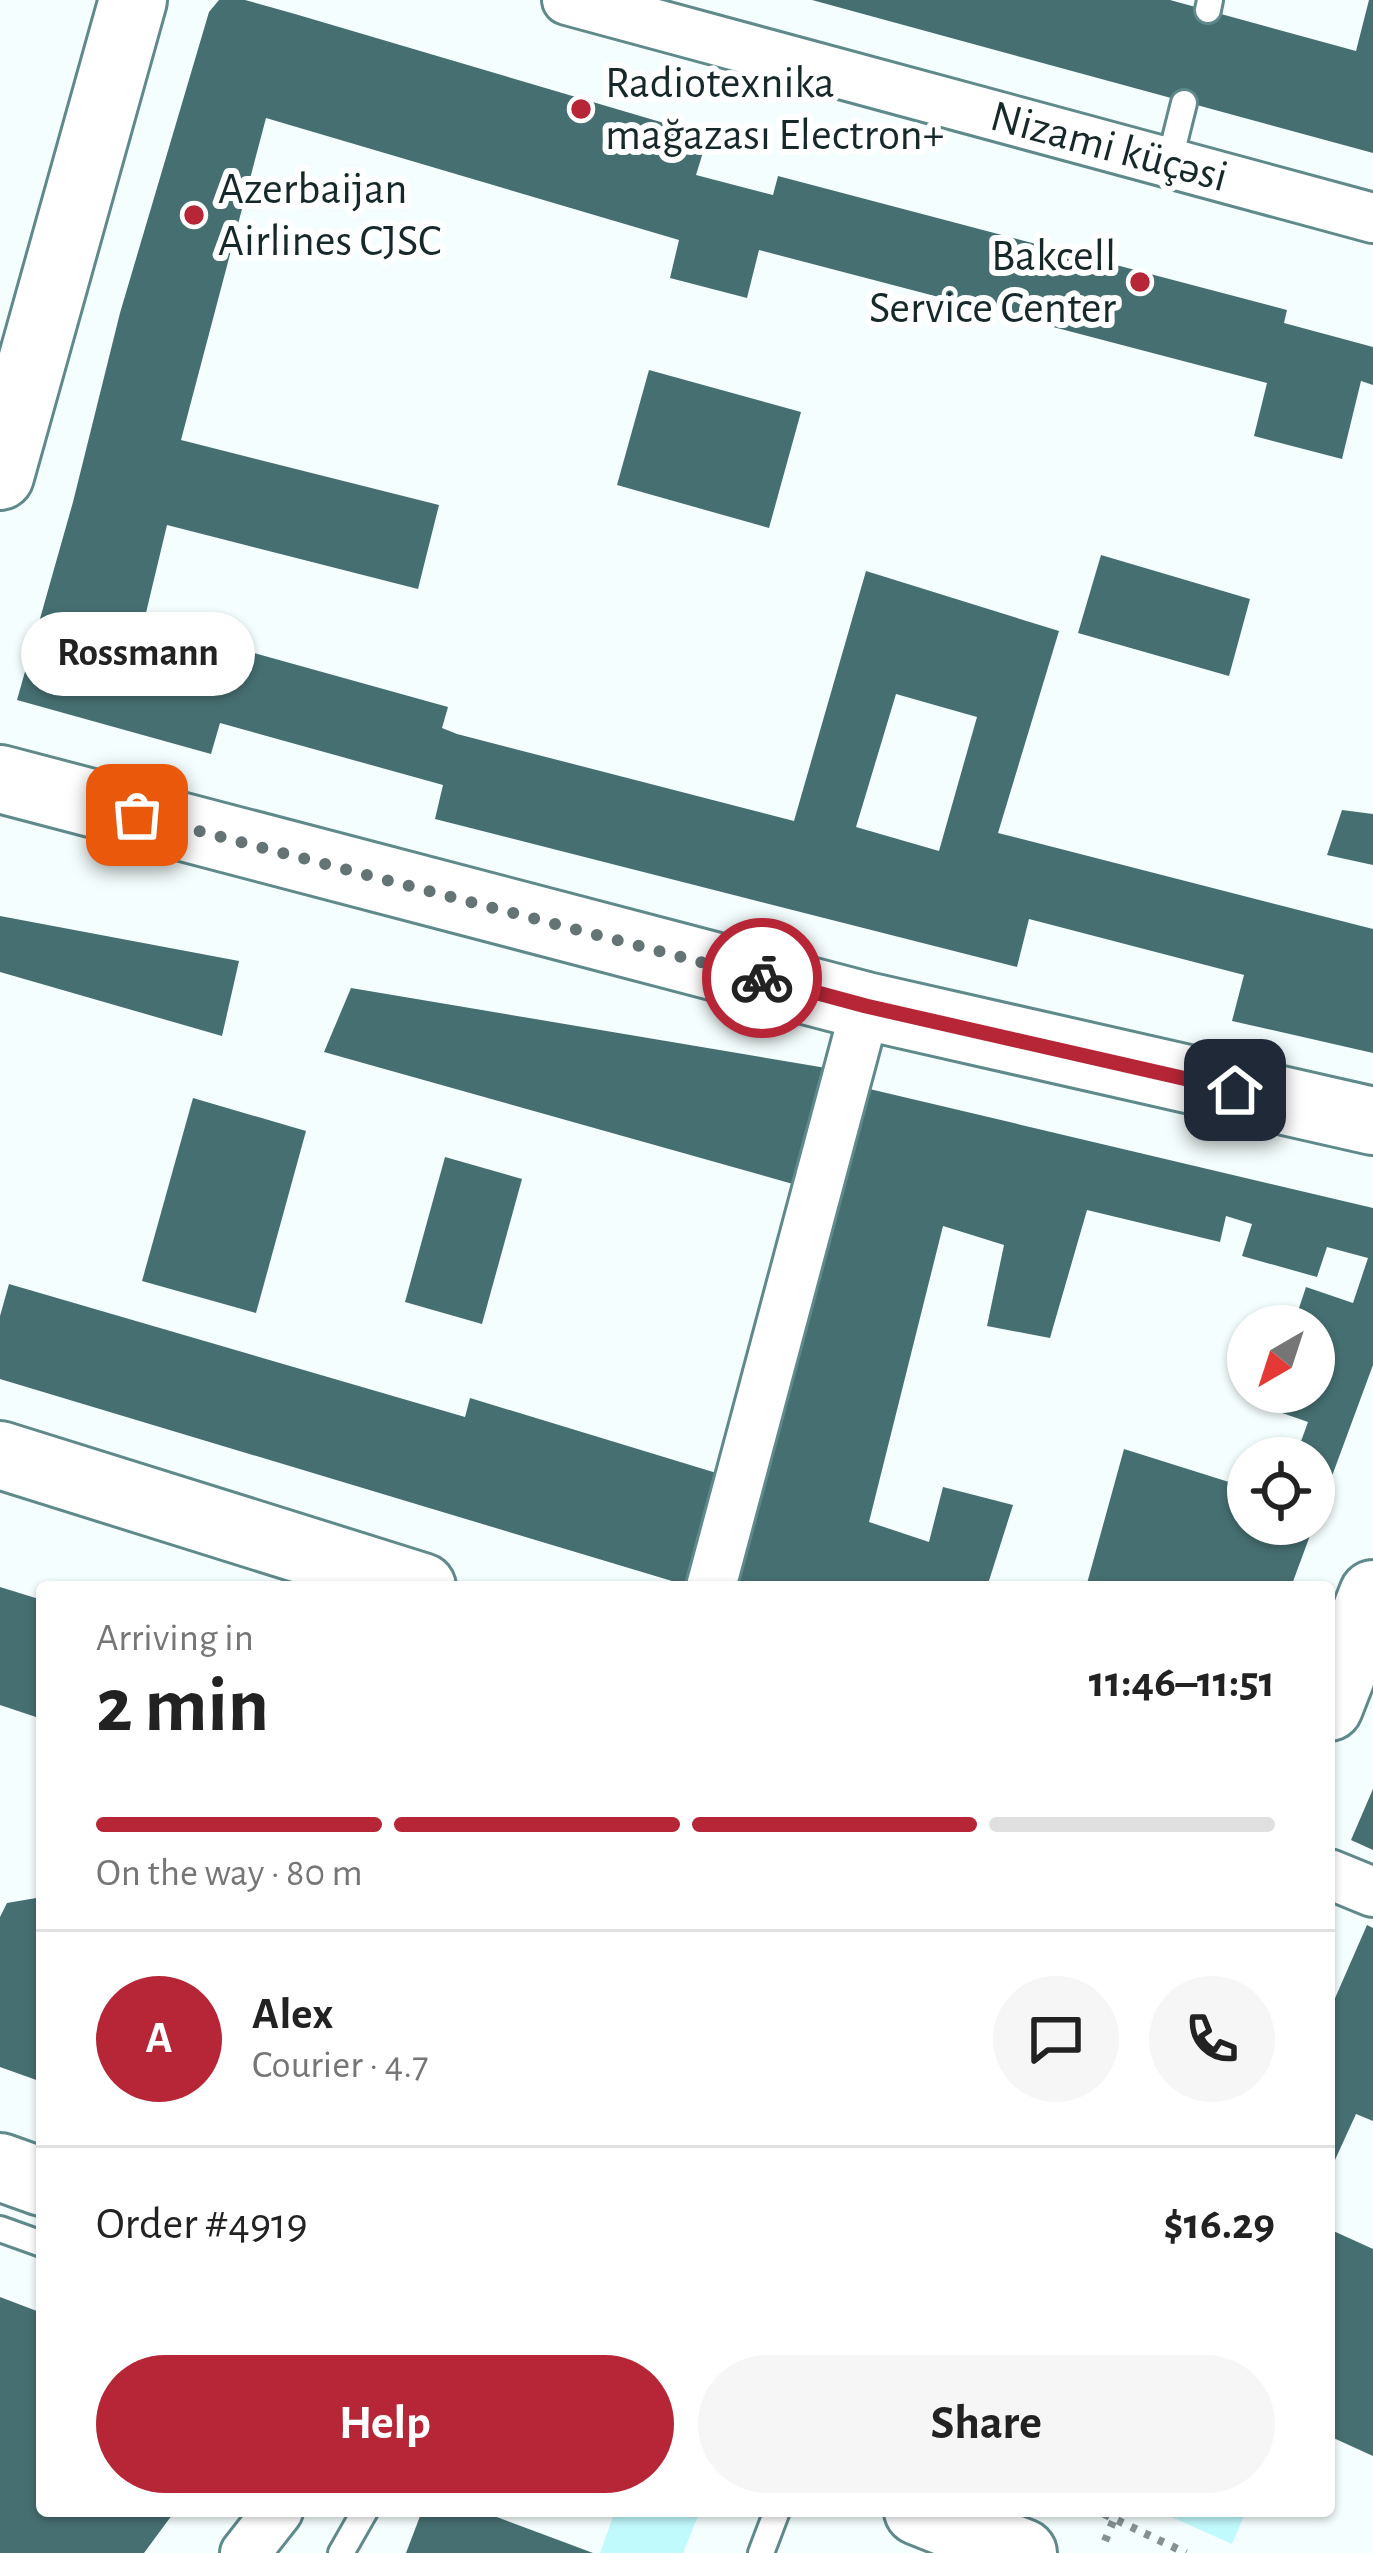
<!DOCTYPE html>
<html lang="en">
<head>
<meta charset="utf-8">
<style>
  :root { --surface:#fff; --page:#f6f6f6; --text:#222; --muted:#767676; --line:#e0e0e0; --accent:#b72637 }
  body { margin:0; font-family:"Alegreya Sans",sans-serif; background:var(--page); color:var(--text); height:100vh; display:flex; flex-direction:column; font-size:45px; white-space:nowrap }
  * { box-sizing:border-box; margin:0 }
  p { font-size:39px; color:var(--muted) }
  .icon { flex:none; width:66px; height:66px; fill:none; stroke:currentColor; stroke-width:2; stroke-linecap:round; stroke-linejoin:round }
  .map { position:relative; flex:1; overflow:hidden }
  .sheet { position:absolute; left:36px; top:1581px; width:1299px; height:936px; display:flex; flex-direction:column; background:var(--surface); border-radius:12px; box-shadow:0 3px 9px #0004 }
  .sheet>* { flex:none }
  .needle { width:78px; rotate:219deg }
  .tools { position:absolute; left:1227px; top:1305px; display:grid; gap:24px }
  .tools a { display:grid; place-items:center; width:108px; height:108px; border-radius:50%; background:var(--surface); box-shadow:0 3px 9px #0004; font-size:60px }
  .pin { position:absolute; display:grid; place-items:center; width:102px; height:102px; color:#fff; margin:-51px; border-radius:24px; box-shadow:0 6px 18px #0006 }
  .courier { position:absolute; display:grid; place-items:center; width:120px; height:120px; margin:-60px; border:9px solid #b72637; border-radius:50%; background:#fff; color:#222; box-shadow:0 3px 15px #0007 }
  .bubble { position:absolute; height:84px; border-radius:42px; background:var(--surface); box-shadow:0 3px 9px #0004; font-size:39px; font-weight:600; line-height:84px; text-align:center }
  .head em { font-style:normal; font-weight:600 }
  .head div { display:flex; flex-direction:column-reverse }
  .head { display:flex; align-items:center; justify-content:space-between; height:204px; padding:0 60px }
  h1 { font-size:78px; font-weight:600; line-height:90px }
  .bar { display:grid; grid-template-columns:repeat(4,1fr); gap:18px 12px; align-content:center; height:144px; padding:0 60px }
  .bar i { height:15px; border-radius:9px; background:var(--line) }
  .bar .on { background:var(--accent) }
  .bar p { grid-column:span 4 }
  .line { display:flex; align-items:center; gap:30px; padding:0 60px; border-top:3px solid var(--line) }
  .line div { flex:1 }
  .round { display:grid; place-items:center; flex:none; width:126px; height:126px; border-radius:63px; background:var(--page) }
  .button { display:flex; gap:24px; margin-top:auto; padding:24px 60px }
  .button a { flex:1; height:138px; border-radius:72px; background:var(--accent); color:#fff; font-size:48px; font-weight:600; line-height:138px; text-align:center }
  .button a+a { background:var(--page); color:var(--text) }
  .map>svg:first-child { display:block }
</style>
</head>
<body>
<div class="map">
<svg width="1373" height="2553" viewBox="0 0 1373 2553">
  <rect width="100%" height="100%" fill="#f5fefe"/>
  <!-- green -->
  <g fill="#c1fafd">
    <path d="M 615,2511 L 700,2511 L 683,2553 L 600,2553 Z"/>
    <path d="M 1158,2511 L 1246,2511 L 1232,2544 Z"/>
  </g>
  <!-- building -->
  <g fill="#466f71" fill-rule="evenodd">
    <path d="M 219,0 L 245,0 L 295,14 L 708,136 L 696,175 L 773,195 L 778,176 L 1287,310 L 1284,323 L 1373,347 L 1373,385 L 1361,381 L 1342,459 L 1254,436 L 1267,383 L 759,250 L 747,298 L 670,278 L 679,240 L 266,118 L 181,440 L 439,505 L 418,589 L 167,525 L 139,642 L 235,669 L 240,649 L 448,707 L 442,728 L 457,734 L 794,821 L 866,571 L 1059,631 L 998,833 L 1373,929 L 1373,1053 L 1232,1021 L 1244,975 L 1029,919 L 1017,967 L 435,819 L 443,785 L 220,723 L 211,754 L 17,700 L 73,502 L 120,313 L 209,12 ZM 896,694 L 977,717 L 939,851 L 856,827 Z"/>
    <path d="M 812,0 L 1170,0 L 1356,51 L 1369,0 L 1373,0 L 1373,153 Z"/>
    <path d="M 649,370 L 801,412 L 769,528 L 617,485 Z"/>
    <path d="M 1101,555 L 1250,599 L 1229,676 L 1078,633 Z"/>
    <path d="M 1342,810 L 1373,814 L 1373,865 L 1327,855 Z"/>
    <path d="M 0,916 L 239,961 L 222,1036 L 0,972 Z"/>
    <path d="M 351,988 L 832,1069 L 800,1186 L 324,1052 Z"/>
    <path d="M 861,1087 L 1373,1208 L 1373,1365 L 1291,1587 L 1086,1587 L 1124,1449 L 1248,1488 L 1248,1524 L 1314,1524 L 1314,1458 L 1295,1458 L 1308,1422 L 1265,1407 L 1270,1392 L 1314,1392 L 1314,1326 L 1293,1326 L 1306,1287 L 1353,1303 L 1368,1258 L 1327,1247 L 1317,1277 L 1242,1256 L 1252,1224 L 1226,1216 L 1220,1242 L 1087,1210 L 1050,1338 L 987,1326 L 1004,1245 L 943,1226 L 869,1522 L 929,1542 L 943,1487 L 1013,1505 L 987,1587 L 733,1587 Z"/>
    <path d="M 193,1098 L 306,1131 L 256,1313 L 142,1281 Z"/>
    <path d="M 445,1157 L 522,1179 L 482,1324 L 405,1302 Z"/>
    <path d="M 9,1284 L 465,1417 L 470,1398 L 723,1475 L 692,1587 L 0,1379 L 0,1316 Z"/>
    <path d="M 0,1587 L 42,1600 L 42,1719 L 0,1705 Z"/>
    <path d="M 1373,1789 L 1373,1850 L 1351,1840 Z"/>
    <path d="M 42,1897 L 42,2082 L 0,2067 L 0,1917 L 7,1903 Z"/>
    <path d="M 1367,1925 L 1373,1928 L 1373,2121 L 1356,2114 L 1329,2173 L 1329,2012 Z"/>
    <path d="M 1329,2229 L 1373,2249 L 1373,2456 L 1329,2436 Z"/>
    <path d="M 0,2297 L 42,2313 L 42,2511 L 175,2511 L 144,2553 L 0,2553 Z"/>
    <path d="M 422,2511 L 481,2511 L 593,2553 L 406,2553 Z"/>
  </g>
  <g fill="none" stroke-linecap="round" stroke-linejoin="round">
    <!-- lane casing -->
    <g stroke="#5f898b" stroke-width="30">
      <g id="lane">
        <path d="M 1208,10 L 1210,0"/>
        <path d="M 1169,163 L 1184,103"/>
        <path d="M 0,2229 L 42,2244"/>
        <path d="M 341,2553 L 365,2511"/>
        <path d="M 761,2553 L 777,2511"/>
      </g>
    </g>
    <!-- street casing -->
    <g stroke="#5f898b" stroke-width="54">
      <g id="street">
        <path d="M 567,0 L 1373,218"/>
        <path d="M 711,1587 L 866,1006"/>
        <path d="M 1329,1874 L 1373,1892"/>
        <path d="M 245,2553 L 278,2511"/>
      </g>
    </g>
    <!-- secondary casing -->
    <g stroke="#5f898b" stroke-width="72">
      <g id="secondary">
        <path d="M 0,779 L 866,1006 L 1373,1121"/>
        <path d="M 0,1455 L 422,1587"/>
      </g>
    </g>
    <!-- primary casing -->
    <g stroke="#5f898b" stroke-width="72">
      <g id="primary">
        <path d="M 0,476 L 133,0"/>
        <path d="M 1329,1707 L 1373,1594"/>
        <path d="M 0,2167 L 42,2182"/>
        <path d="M 918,2511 L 1023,2553"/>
      </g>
    </g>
    <!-- path -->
    <g stroke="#849192" stroke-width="8" stroke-dasharray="6 9" stroke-linecap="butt">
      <path d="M 1104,2514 L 1186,2553"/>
      <path d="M 1105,2541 L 1114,2519"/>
    </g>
    <!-- lane -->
    <use href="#lane" stroke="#fff" stroke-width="24"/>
    <!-- street -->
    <use href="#street" stroke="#fff" stroke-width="48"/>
    <!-- secondary -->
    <use href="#secondary" stroke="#fff" stroke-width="66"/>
    <!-- primary -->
    <use href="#primary" stroke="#fff" stroke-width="66"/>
  </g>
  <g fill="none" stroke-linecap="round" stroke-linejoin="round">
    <!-- done -->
    <path stroke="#647374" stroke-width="12" stroke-dasharray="0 21.6" d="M 137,815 L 762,978"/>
    <!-- route -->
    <path stroke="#b72637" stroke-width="15" d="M 762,978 L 866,1006 L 1235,1090"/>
  </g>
  <!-- markers -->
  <g fill="#b72637" stroke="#fff" stroke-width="4.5">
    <circle cx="581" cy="109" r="12"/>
    <circle cx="194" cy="215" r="12"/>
    <circle cx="1140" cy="282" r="12"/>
  </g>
  <g text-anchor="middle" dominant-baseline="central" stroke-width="12" stroke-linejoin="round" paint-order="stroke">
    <!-- poi labels -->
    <g font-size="45" fill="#162829" stroke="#fff" text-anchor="start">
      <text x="605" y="83">Radiotexnika<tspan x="605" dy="52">mağazası Electron+</tspan></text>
      <text x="218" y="189">Azerbaijan<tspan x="218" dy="52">Airlines CJSC</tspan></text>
      <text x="1116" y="256" text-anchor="end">Bakcell<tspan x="1116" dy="52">Service Center</tspan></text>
    </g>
    <!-- street labels -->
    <g font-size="45" fill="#162829" stroke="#fff">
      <text transform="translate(1109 147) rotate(15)">Nizami küçəsi</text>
    </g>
  </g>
</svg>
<div class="tools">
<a><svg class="needle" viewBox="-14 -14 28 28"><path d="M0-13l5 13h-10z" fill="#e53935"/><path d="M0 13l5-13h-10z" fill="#767676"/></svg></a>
<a><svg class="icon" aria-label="locate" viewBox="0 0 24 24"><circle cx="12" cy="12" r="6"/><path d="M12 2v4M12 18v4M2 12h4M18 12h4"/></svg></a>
</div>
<div class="pin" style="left:137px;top:815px;background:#ea580c"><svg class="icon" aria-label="bag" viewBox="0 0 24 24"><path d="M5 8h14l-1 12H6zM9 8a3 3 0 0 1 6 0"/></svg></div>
<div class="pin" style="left:1235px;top:1090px;background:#1f2937"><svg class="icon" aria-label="home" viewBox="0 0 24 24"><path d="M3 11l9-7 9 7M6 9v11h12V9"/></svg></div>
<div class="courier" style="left:762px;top:978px"><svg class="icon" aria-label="bike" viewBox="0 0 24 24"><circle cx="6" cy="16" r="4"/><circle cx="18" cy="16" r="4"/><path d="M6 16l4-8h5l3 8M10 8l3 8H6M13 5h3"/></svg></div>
<div class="bubble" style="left:21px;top:612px;width:234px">Rossmann</div>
<section class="sheet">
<div class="head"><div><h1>2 min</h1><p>Arriving in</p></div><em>11:46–11:51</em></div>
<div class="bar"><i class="on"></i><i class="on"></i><i class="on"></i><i></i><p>On the way · 80 m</p></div>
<div class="line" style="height:216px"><b class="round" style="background:var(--accent);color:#fff">A</b><div><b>Alex</b><p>Courier · 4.7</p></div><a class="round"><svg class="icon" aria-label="chat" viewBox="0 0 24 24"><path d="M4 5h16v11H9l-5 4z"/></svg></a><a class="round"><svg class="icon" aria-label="phone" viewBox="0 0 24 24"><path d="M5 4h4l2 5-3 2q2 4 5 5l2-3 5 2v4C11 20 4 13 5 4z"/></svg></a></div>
<div class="line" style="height:156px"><div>Order #4919</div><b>$16.29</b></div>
<div class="button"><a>Help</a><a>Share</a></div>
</section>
</div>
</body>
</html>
